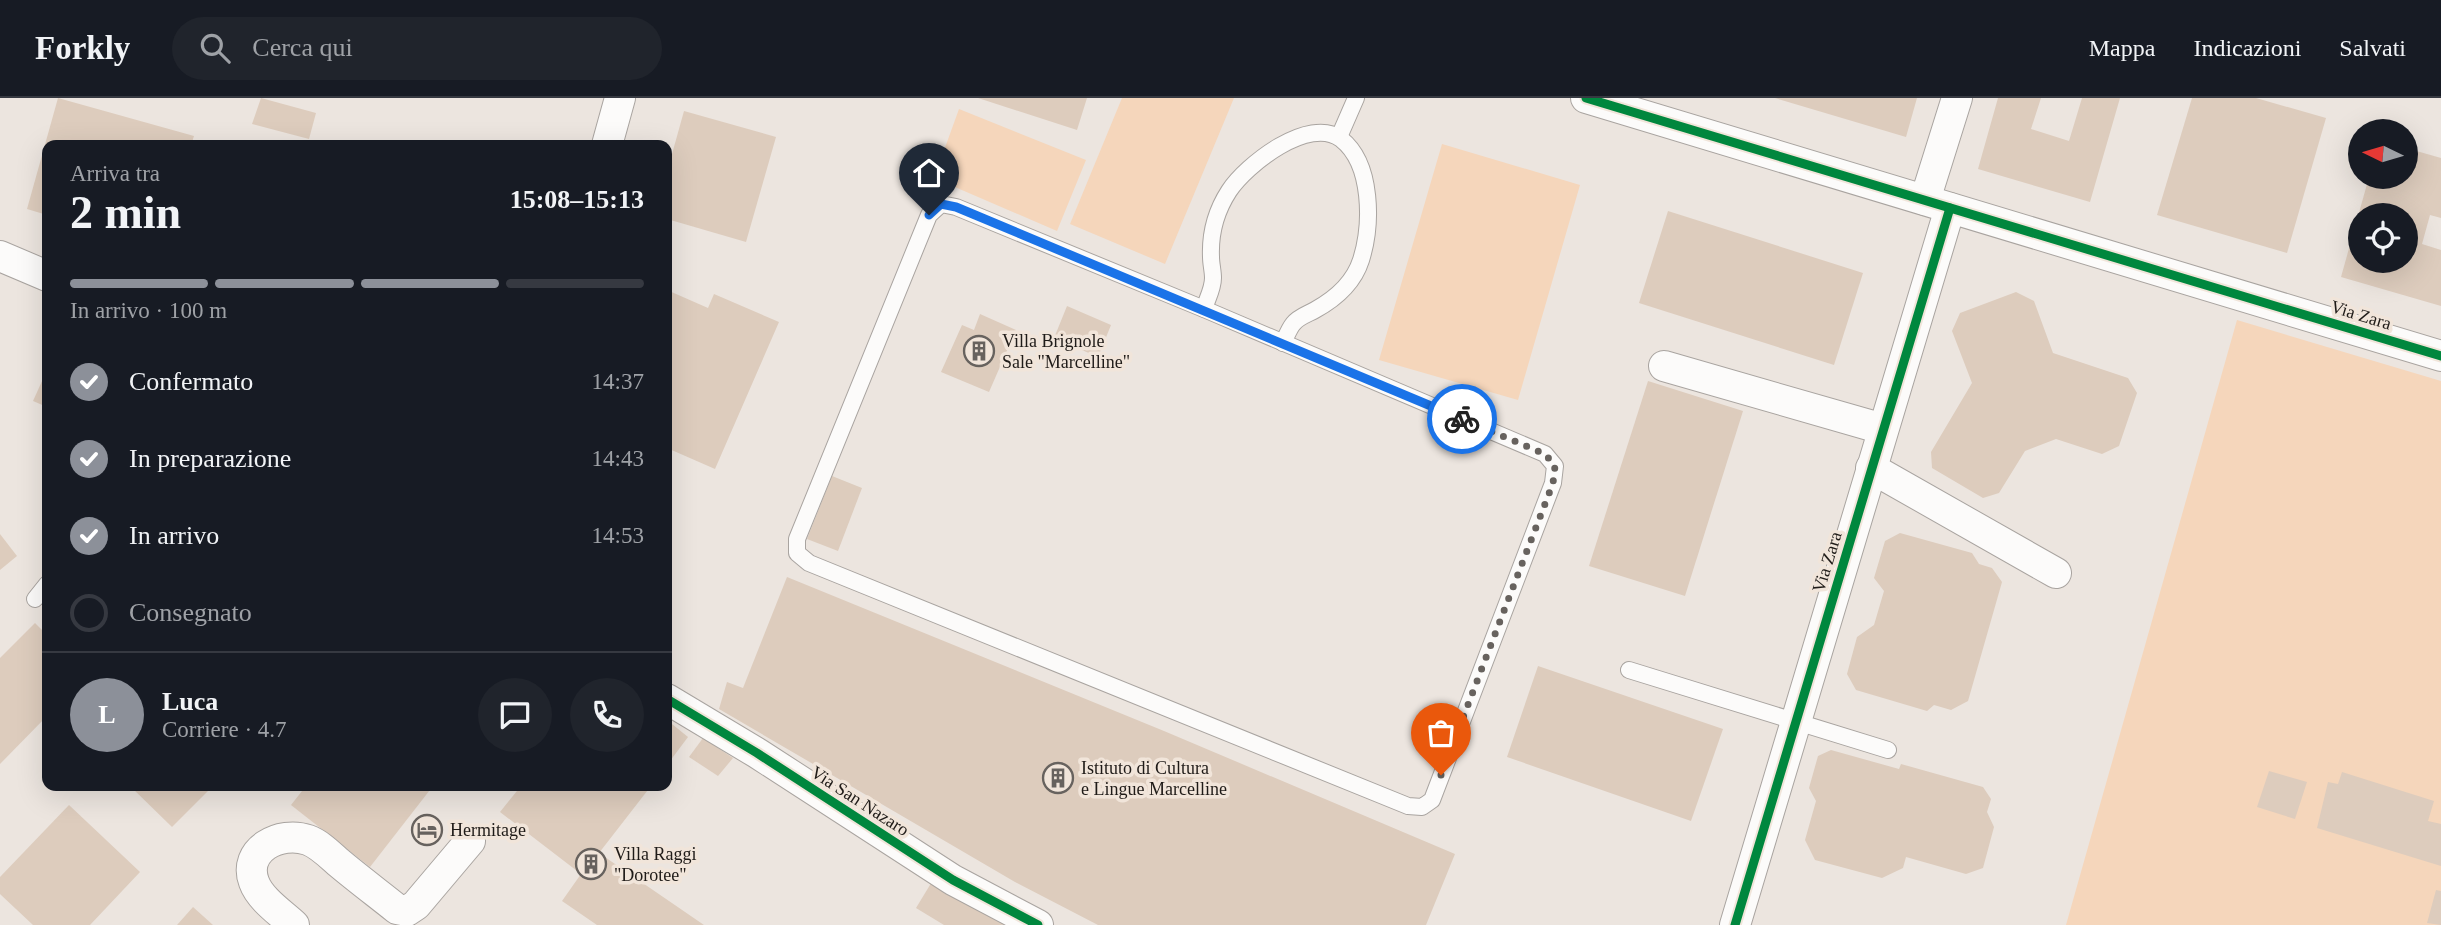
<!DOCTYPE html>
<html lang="it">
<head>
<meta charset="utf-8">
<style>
  :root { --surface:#171b24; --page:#20242c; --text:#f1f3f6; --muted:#9ea1a6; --line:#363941; --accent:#8c9099 }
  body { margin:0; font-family:"Times New Roman",serif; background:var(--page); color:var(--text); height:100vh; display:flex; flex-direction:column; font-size:26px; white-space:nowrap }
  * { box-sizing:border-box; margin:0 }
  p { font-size:23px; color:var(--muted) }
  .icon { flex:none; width:38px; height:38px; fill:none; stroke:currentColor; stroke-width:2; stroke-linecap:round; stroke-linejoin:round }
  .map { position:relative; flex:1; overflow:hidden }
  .panel { position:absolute; left:42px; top:42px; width:630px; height:651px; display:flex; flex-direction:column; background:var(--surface); border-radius:14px; box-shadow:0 7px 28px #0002 }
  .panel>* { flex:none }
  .needle { width:46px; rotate:275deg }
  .fabs { position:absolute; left:2348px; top:21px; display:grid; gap:14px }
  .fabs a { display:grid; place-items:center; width:70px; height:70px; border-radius:50%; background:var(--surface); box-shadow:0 7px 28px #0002; font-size:35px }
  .pin { position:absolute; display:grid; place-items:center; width:60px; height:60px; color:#fff; margin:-72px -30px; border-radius:50% 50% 50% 0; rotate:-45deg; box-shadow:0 0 7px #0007 }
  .pin .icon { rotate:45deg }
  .courier { position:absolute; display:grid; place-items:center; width:70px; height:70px; margin:-35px; border:5px solid #1a73e8; border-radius:50%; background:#fff; color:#222; box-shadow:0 2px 9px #0007 }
  .overview em { font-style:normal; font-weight:600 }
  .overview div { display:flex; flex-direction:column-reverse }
  .overview { display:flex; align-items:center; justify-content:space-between; height:119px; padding:0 28px }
  h1 { font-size:46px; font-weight:600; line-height:52px }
  .bar { display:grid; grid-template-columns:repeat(4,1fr); gap:10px 7px; align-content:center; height:84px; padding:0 28px }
  .bar i { height:9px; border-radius:5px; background:var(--line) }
  .bar .current { background:var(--accent) }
  .bar p { grid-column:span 4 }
  .line { display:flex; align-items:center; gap:18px; padding:0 28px; border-top:2px solid var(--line) }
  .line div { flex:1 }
  .round { display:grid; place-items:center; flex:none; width:74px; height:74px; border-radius:37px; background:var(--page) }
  ol { padding:0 28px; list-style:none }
  li { display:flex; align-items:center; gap:21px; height:77px }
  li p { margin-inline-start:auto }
  li .icon { padding:7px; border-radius:50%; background:var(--accent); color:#fff; stroke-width:4 }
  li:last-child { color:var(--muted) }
  li i { width:38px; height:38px; border:4px solid var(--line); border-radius:50% }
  header { display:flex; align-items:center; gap:42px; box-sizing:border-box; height:98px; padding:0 35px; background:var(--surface); border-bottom:2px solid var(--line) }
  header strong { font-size:33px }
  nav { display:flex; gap:38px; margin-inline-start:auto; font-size:24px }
  .search { width:490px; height:63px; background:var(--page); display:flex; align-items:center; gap:18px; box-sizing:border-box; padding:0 24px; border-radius:38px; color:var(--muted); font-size:26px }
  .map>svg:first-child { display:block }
</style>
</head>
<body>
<header>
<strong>Forkly</strong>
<div class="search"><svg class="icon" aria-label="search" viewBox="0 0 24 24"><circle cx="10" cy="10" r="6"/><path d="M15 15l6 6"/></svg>Cerca qui</div>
<nav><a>Mappa</a><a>Indicazioni</a><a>Salvati</a></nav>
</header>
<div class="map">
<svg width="2441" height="827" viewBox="0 0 2441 827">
  <rect width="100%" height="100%" fill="#ece5df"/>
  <!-- green -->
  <g fill="#f5d6bb">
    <path d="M 1122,0 L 1234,0 L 1165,166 L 1070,126 Z"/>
    <path d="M 959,11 L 1086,62 L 1057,133 L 934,80 Z"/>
    <path d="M 1442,46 L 1580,87 L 1518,302 L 1379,262 Z"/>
    <path d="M 2237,222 L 2441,283 L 2441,827 L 2066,827 Z"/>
  </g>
  <!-- building -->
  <g fill="#ddccbd" fill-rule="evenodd">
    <path d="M 58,0 L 194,38 L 191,47 L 47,47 L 47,117 L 27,111 Z"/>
    <path d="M 261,0 L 316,15 L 309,41 L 252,26 Z"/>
    <path d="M 978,0 L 1087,0 L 1077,32 Z"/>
    <path d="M 1775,0 L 1917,0 L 1906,39 Z"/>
    <path d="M 1998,0 L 2041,0 L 2031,31 L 2069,43 L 2082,0 L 2120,0 L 2090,104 L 1978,71 Z"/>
    <path d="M 2192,0 L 2256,0 L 2326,20 L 2287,155 L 2157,117 Z"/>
    <path d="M 684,13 L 776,39 L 746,144 L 667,121 L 667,74 Z"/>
    <path d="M 2406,50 L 2441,60 L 2441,120 L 2430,117 L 2422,146 L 2441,152 L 2441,208 L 2341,179 L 2369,79 L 2406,79 ZM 2361,117 L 2406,117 L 2406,163 L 2361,163 Z"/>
    <path d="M 1668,113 L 1863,175 L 1834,267 L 1639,205 Z"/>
    <path d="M 667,192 L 708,210 L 714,196 L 779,224 L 715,371 L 667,350 Z"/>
    <path d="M 2016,194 L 2034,203 L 2053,255 L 2128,280 L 2137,295 L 2119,348 L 2102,356 L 2056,341 L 2025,353 L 1999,395 L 1983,400 L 1932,370 L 1931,354 L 1972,285 L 1952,233 L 1960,215 Z"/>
    <path d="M 1067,208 L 1111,227 L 1098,259 L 1054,240 Z"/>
    <path d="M 980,216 L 1016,232 L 989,294 L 941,274 L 962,227 L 974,232 Z"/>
    <path d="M 47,272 L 47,309 L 33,303 Z"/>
    <path d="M 1648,283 L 1743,313 L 1685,498 L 1589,468 Z"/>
    <path d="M 832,378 L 862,390 L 838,453 L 807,441 Z"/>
    <path d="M 1900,435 L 1972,455 L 1979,466 L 1992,470 L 2002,484 L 1968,603 L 1951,612 L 1934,607 L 1927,613 L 1856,592 L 1847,576 L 1857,539 L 1874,527 L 1884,493 L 1874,480 L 1885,443 Z"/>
    <path d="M 0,436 L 17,458 L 0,472 Z"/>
    <path d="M 787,479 L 1164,633 L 1455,756 L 1426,827 L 1098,827 L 1015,784 L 719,611 L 727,584 L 743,590 Z"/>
    <path d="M 35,525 L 47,537 L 47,618 L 0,666 L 0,560 Z"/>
    <path d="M 1538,568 L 1723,631 L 1691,723 L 1507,659 Z"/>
    <path d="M 667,622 L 688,639 L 667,667 Z"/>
    <path d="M 703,640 L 733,660 L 718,678 L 689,659 Z"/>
    <path d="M 1831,652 L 1899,671 L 1901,666 L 1983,689 L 1991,701 L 1987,714 L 1994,729 L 1983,770 L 1966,776 L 1906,759 L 1903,770 L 1882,780 L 1815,762 L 1805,742 L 1816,703 L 1809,690 L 1818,658 Z"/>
    <path d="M 2269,673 L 2307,684 L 2295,721 L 2257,709 Z"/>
    <path d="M 2342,674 L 2434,703 L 2428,723 L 2441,726 L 2441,768 L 2317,730 L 2328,684 L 2338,686 Z"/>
    <path d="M 130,688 L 213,688 L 172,729 Z"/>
    <path d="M 306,688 L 433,688 L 370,769 L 291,707 Z"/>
    <path d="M 521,688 L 651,688 L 599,755 L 704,827 L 597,827 L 562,803 L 581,776 L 500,714 Z"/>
    <path d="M 69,707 L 140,774 L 90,827 L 33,827 L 0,796 L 0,779 Z"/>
    <path d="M 933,782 L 1008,827 L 944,827 L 916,810 Z"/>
    <path d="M 2436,792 L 2441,793 L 2441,827 L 2427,825 Z"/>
    <path d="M 193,809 L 213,827 L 177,827 Z"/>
  </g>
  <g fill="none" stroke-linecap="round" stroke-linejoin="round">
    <!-- service casing -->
    <g stroke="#a9a4a0" stroke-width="18">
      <g id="service">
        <path d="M 1339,39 L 1356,0"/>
        <path d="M 941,106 L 956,109 L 1204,211 L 1545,356 L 1555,368 L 1553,385 L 1432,702 L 1422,709 L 1408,708 L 809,465 L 797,455 L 797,441 L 929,117 Z"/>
        <path d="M 1204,211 C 1207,201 1213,191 1213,180 C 1213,173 1211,166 1211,159 C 1210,136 1216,113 1229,93 C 1246,67 1309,17 1341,41 C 1373,66 1372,127 1361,162 C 1354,184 1335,201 1315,212 C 1308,216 1298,219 1293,226 C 1289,231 1286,239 1283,245"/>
        <path d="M 35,501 L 47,486"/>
        <path d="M 1629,572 L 1888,652"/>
      </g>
    </g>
    <!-- minor casing -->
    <g stroke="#a9a4a0" stroke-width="32">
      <g id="minor">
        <path d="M 1586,0 L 2441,258"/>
        <path d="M 607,47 L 620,0"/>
        <path d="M 1925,102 L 1957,0"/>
        <path d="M 0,158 L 47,178"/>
        <path d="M 1664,268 L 1883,331"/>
        <path d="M 1871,370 L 2056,475"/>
        <path d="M 667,601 L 757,655 L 953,782 L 1038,827"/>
        <path d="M 294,827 C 281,815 260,801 254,784 C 242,752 280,732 308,742 C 319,746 329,756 338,764 C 357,780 377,795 397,811 L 407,813 L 416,807 L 470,743"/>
        <path d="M 1735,827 L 1950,110"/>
      </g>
    </g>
    <!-- service -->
    <use href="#service" stroke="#fcfbfa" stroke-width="16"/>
    <!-- minor -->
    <use href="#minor" stroke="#fcfbfa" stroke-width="30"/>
    <!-- cycleway casing -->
    <g stroke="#f1e5da" stroke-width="13">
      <g id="cycleway">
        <path d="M 1586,0 L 2441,258"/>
        <path d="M 667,601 L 757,655 L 953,782 L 1038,827"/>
        <path d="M 1735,827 L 1950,110"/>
      </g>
    </g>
    <!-- cycleway -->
    <use href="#cycleway" stroke="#00873e" stroke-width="9"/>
  </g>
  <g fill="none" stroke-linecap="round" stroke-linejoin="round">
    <!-- done -->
    <path stroke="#67625e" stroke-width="7" stroke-dasharray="0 12.6" d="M 1441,677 L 1553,385 L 1555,368 L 1545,356 L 1462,321"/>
    <!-- route -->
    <path stroke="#1a73e8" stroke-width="9" d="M 929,117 L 941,106 L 956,109 L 1462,321"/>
  </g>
  <!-- icons -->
  <defs>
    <g id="building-ring" transform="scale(1.575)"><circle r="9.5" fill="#f1e5da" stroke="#67625e" stroke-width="1.5"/><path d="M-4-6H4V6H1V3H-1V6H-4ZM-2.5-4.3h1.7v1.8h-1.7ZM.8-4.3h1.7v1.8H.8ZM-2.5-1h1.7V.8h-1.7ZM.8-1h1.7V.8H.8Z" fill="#67625e"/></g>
    <g id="hotel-ring" transform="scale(1.575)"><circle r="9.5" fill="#f1e5da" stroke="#67625e" stroke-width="1.5"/><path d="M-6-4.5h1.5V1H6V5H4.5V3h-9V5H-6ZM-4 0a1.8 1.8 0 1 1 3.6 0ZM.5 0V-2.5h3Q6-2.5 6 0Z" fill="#67625e"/></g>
  </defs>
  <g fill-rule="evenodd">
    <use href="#building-ring" x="979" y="253"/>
    <use href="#building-ring" x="1058" y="680"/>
    <use href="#hotel-ring" x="427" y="732"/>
    <use href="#building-ring" x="591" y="766"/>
  </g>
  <g text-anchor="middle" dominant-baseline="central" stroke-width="7" stroke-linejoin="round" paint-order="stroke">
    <!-- street labels -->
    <g font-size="18" fill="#1f1b18" stroke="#f1e5da">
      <text transform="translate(2361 217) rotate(17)">Via Zara</text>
      <text transform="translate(1827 464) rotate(-73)">Via Zara</text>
      <text transform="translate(860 703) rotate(33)">Via San Nazaro</text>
    </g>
    <!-- poi labels -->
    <g font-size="18" fill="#1f1b18" stroke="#f1e5da" text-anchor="start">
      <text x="1002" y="243">Villa Brignole<tspan x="1002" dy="21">Sale "Marcelline"</tspan></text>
      <text x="1081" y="670">Istituto di Cultura<tspan x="1081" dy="21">e Lingue Marcelline</tspan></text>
      <text x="450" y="732">Hermitage</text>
      <text x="614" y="756">Villa Raggi<tspan x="614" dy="21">"Dorotee"</tspan></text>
    </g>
  </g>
</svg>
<div class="fabs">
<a><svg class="needle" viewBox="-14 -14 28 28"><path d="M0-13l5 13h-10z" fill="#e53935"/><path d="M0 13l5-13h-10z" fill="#9ea1a6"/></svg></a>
<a><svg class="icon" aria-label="locate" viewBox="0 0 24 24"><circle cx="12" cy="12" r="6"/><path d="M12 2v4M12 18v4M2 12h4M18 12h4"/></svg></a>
</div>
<div class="pin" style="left:1441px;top:677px;background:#ea580c"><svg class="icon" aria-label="bag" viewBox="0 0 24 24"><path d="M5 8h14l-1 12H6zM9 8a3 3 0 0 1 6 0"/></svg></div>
<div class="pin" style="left:929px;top:117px;background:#1f2937"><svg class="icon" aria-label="home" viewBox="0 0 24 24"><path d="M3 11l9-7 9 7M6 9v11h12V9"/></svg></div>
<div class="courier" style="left:1462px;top:321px"><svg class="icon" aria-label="bike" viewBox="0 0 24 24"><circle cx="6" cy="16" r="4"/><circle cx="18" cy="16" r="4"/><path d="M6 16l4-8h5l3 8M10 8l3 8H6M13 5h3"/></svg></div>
<section class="panel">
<div class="overview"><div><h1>2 min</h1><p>Arriva tra</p></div><em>15:08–15:13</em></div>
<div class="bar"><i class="current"></i><i class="current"></i><i class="current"></i><i></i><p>In arrivo · 100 m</p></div>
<ol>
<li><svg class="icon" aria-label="check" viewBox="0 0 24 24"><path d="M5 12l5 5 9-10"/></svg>Confermato<p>14:37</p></li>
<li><svg class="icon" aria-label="check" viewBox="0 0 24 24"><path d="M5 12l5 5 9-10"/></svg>In preparazione<p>14:43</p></li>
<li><svg class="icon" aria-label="check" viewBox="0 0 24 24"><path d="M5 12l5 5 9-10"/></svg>In arrivo<p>14:53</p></li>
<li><i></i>Consegnato</li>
</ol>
<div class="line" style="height:126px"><b class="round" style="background:var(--accent);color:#fff">L</b><div><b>Luca</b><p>Corriere · 4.7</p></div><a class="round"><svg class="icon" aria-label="chat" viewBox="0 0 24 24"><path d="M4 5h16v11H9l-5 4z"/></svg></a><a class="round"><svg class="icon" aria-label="phone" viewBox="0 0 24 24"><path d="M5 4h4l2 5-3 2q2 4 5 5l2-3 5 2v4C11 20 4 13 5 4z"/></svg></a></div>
</section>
</div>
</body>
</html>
